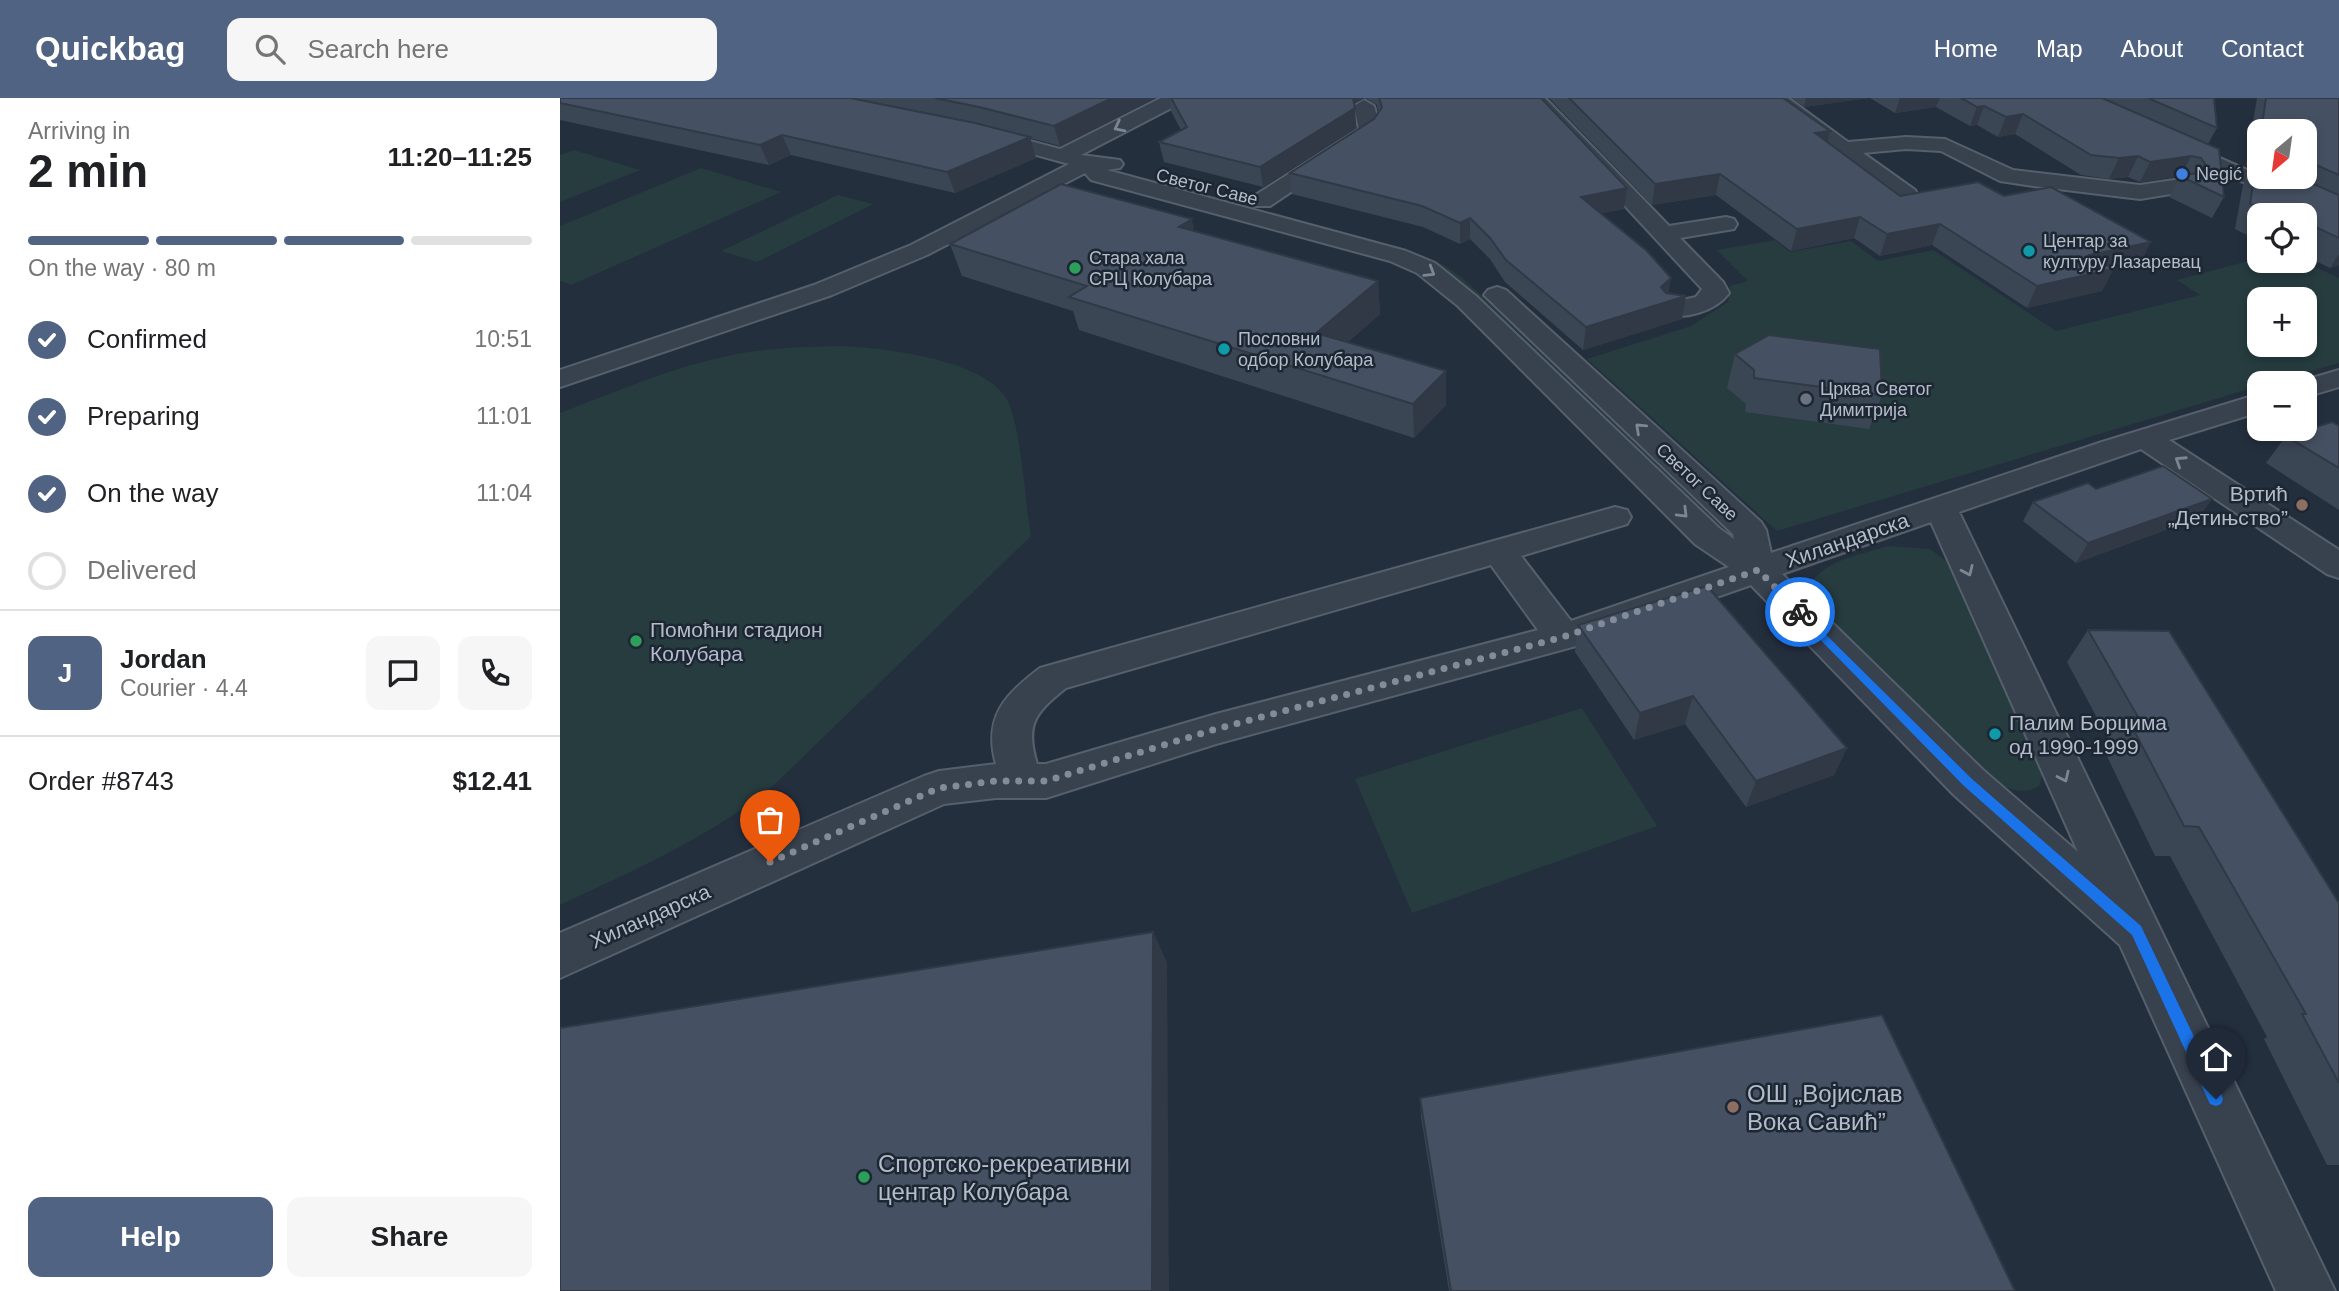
<!DOCTYPE html>
<html lang="en">
<head>
<meta charset="utf-8">
<style>
  :root { --surface:#fff; --page:#f6f6f6; --text:#202124; --muted:#757577; --line:#e0e0e0; --accent:#506383 }
  body { margin:0; font-family:Arial,sans-serif; background:var(--page); color:var(--text); height:100vh; display:flex; flex-direction:column; font-size:26px; white-space:nowrap }
  * { box-sizing:border-box; margin:0 }
  p { font-size:23px; color:var(--muted) }
  .icon { flex:none; width:38px; height:38px; fill:none; stroke:currentColor; stroke-width:2; stroke-linecap:round; stroke-linejoin:round }
  .map { position:relative; flex:1; overflow:hidden }
  .side { display:flex; flex-direction:column; background:var(--surface); width:560px }
  .side>* { flex:none }
  .needle { width:46px; rotate:209deg }
  .buttons { position:absolute; left:1687px; top:21px; display:grid; gap:14px }
  .buttons a { display:grid; place-items:center; width:70px; height:70px; border-radius:14px; background:var(--surface); box-shadow:0 4px 10px #0003; font-size:35px }
  .pin { position:absolute; display:grid; place-items:center; width:60px; height:60px; color:#fff; margin:-72px -30px; border-radius:50% 50% 50% 0; rotate:-45deg; box-shadow:0 0 7px #0007 }
  .pin .icon { rotate:45deg }
  .courier { position:absolute; display:grid; place-items:center; width:70px; height:70px; margin:-35px; border:5px solid #1a73e8; border-radius:50%; background:#fff; color:#222; box-shadow:0 2px 9px #0007 }
  .overview em { font-style:normal; font-weight:600 }
  .overview div { display:flex; flex-direction:column-reverse }
  .overview { display:flex; align-items:center; justify-content:space-between; height:119px; padding:0 28px }
  h1 { font-size:46px; font-weight:600; line-height:52px }
  .bar { display:grid; grid-template-columns:repeat(4,1fr); gap:10px 7px; align-content:center; height:84px; padding:0 28px }
  .bar i { height:9px; border-radius:5px; background:var(--line) }
  .bar .current { background:var(--accent) }
  .bar p { grid-column:span 4 }
  .line { display:flex; align-items:center; gap:18px; padding:0 28px; border-top:2px solid var(--line) }
  .line div { flex:1 }
  .round { display:grid; place-items:center; flex:none; width:74px; height:74px; border-radius:14px; background:var(--page) }
  ol { padding:0 28px; list-style:none }
  li { display:flex; align-items:center; gap:21px; height:77px }
  li p { margin-inline-start:auto }
  li .icon { padding:7px; border-radius:50%; background:var(--accent); color:#fff; stroke-width:4 }
  li:last-child { color:var(--muted) }
  li i { width:38px; height:38px; border:4px solid var(--line); border-radius:50% }
  .action { display:flex; gap:14px; margin-top:auto; padding:14px 28px }
  .action a { flex:1; height:80px; border-radius:14px; background:var(--accent); color:#fff; font-size:28px; font-weight:600; line-height:80px; text-align:center }
  .action a+a { background:var(--page); color:var(--text) }
  header { display:flex; align-items:center; gap:42px; box-sizing:border-box; height:98px; padding:0 35px; background:var(--accent); color:#fff }
  header strong { font-size:33px }
  nav { display:flex; gap:38px; margin-inline-start:auto; font-size:24px }
  .search { width:490px; height:63px; background:var(--page); display:flex; align-items:center; gap:18px; box-sizing:border-box; padding:0 24px; border-radius:14px; color:var(--muted); font-size:26px }
  main { display:flex; flex:1; min-height:0 }
  .map>svg:first-child { display:block }
</style>
</head>
<body>
<header>
<strong>Quickbag</strong>
<div class="search"><svg class="icon" aria-label="search" viewBox="0 0 24 24"><circle cx="10" cy="10" r="6"/><path d="M15 15l6 6"/></svg>Search here</div>
<nav><a>Home</a><a>Map</a><a>About</a><a>Contact</a></nav>
</header>
<main>
<section class="side">
<div class="overview"><div><h1>2 min</h1><p>Arriving in</p></div><em>11:20–11:25</em></div>
<div class="bar"><i class="current"></i><i class="current"></i><i class="current"></i><i></i><p>On the way · 80 m</p></div>
<ol>
<li><svg class="icon" aria-label="check" viewBox="0 0 24 24"><path d="M5 12l5 5 9-10"/></svg>Confirmed<p>10:51</p></li>
<li><svg class="icon" aria-label="check" viewBox="0 0 24 24"><path d="M5 12l5 5 9-10"/></svg>Preparing<p>11:01</p></li>
<li><svg class="icon" aria-label="check" viewBox="0 0 24 24"><path d="M5 12l5 5 9-10"/></svg>On the way<p>11:04</p></li>
<li><i></i>Delivered</li>
</ol>
<div class="line" style="height:126px"><b class="round" style="background:var(--accent);color:#fff">J</b><div><b>Jordan</b><p>Courier · 4.4</p></div><a class="round"><svg class="icon" aria-label="chat" viewBox="0 0 24 24"><path d="M4 5h16v11H9l-5 4z"/></svg></a><a class="round"><svg class="icon" aria-label="phone" viewBox="0 0 24 24"><path d="M5 4h4l2 5-3 2q2 4 5 5l2-3 5 2v4C11 20 4 13 5 4z"/></svg></a></div>
<div class="line" style="height:91px"><div>Order #8743</div><b>$12.41</b></div>
<div class="action"><a>Help</a><a>Share</a></div>
</section>
<div class="map">
<svg width="1779" height="1193" viewBox="0 0 1779 1193">
  <rect width="100%" height="100%" fill="#242f3e"/>
  <!-- green -->
  <g fill="#263c3f" fill-rule="evenodd">
    <path d="M 14,52 L 80,72 L 0,104 L 0,57 Z"/>
    <path d="M 141,70 L 221,94 L 11,187 L 0,183 L 0,128 Z"/>
    <path d="M 544,70 L 846,151 L 884,167 L 901,179 L 1174,426 L 1161,430 L 890,182 L 874,171 L 537,74 Z"/>
    <path d="M 278,97 L 313,106 L 197,164 L 161,153 Z"/>
    <path d="M 1215,142 L 1230,154 L 1291,143 L 1318,163 L 1373,152 L 1496,233 L 1640,197 L 1617,182 L 1699,160 L 1699,163 L 1743,163 L 1779,180 L 1779,265 L 1709,285 L 1699,285 L 1699,288 L 1217,433 L 1027,261 L 1131,228 L 1168,204 L 1170,188 L 1188,183 L 1157,152 ZM 1699,201 L 1745,201 L 1745,247 L 1699,247 Z"/>
    <path d="M 280,248 C 322,250 421,260 446,300 C 461,324 465,405 471,438 L 214,687 C 151,739 74,772 0,807 L 0,315 C 55,294 110,270 167,258 C 204,250 242,249 280,248 Z"/>
    <path d="M 1327,448 L 1370,451 L 1393,468 L 1483,675 L 1479,688 C 1461,698 1450,691 1432,683 L 1256,514 L 1249,489 C 1262,462 1301,457 1327,448 Z"/>
    <path d="M 1022,610 L 1097,728 L 852,815 L 795,681 Z"/>
  </g>
  <g fill="none" stroke-linecap="round" stroke-linejoin="round">
    <!-- minor casing -->
    <g stroke="#565f6c" stroke-width="4">
      <g id="minor">
        <path d="M 601,0 L 625,0 L 623,4 L 521,57 L 560,62 L 563,66 L 560,70 L 547,72 L 846,153 L 875,165 L 916,198 L 1159,430 L 1174,441 L 1173,436 L 924,197 L 928,192 L 937,189 L 946,192 L 1201,424 L 1206,432 L 1211,455 L 1542,344 L 1699,296 L 1699,314 L 1609,342 L 1779,452 L 1779,480 L 1767,476 L 1581,351 L 1399,414 L 1775,1193 L 1716,1193 L 1560,847 L 1393,696 L 1191,487 L 1016,548 L 656,646 L 486,700 L 436,700 L 384,706 L 0,880 L 0,835 L 364,678 L 379,673 L 436,666 C 423,620 444,597 480,570 L 1055,409 L 1067,412 L 1071,419 L 1067,426 L 961,458 L 1011,523 L 1169,469 L 1135,446 L 898,208 L 857,175 L 830,163 L 531,82 L 525,75 L 367,157 L 272,197 L 0,289 L 0,272 L 254,187 L 351,147 L 509,66 L 414,40 L 411,36 L 414,32 L 421,30 L 500,51 ZM 1371,424 L 1518,754 L 1423,672 L 1222,476 ZM 931,467 L 978,532 L 656,616 L 486,666 L 477,666 C 465,626 475,615 506,590 Z"/>
        <path d="M 965,0 L 985,0 L 1109,128 L 1166,119 L 1174,121 L 1177,126 L 1174,131 L 1120,140 L 1163,184 L 1169,195 C 1156,213 1125,222 1104,216 L 1100,211 L 1104,206 L 1136,199 L 1142,191 Z"/>
        <path d="M 1207,0 L 1228,0 L 1288,44 L 1346,39 L 1385,41 L 1453,72 L 1580,87 L 1621,81 L 1629,83 L 1632,88 L 1629,93 L 1580,101 L 1473,88 L 1440,83 L 1381,53 L 1346,51 L 1303,55 L 1355,92 L 1358,97 L 1355,102 L 1339,102 Z"/>
        <path d="M 804,2 L 814,8 L 820,29 L 813,39 L 710,108 L 694,108 L 691,103 L 694,98 L 799,31 L 794,8 Z"/>
        <path d="M 1614,40 L 1779,112 L 1779,127 L 1607,50 L 1604,46 L 1607,42 Z"/>
        <path d="M 1779,272 L 1779,289 L 1745,299 L 1745,285 L 1735,285 Z"/>
      </g>
    </g>
    <!-- minor -->
    <use href="#minor" fill="#38414e" fill-rule="evenodd"/>
  </g>
  <!-- wall -->
  <g fill="#3b4654" fill-rule="evenodd">
    <path d="M 0,0 L 595,0 L 500,48 L 470,40 L 476,60 L 395,95 L 231,57 L 209,67 L 0,22 Z"/>
    <path d="M 609,0 L 805,0 L 794,6 L 796,30 L 703,89 L 604,64 L 599,44 L 621,32 L 611,13 Z"/>
    <path d="M 806,0 L 981,0 L 1064,111 L 1041,115 L 1108,196 L 1122,221 L 1023,252 L 945,184 L 930,161 L 910,141 L 900,146 L 863,129 L 732,96 L 730,75 L 814,21 L 818,14 L 817,7 Z"/>
    <path d="M 989,0 L 1223,0 L 1270,33 L 1267,44 L 1340,98 L 1444,98 L 1580,166 L 1553,172 L 1542,193 L 1467,210 L 1372,147 L 1320,158 L 1294,140 L 1231,153 L 1156,97 L 1092,107 Z"/>
    <path d="M 1232,0 L 1309,0 L 1244,9 Z"/>
    <path d="M 1310,0 L 1654,0 L 1657,30 L 1648,46 L 1664,99 L 1652,120 L 1609,99 L 1620,78 L 1580,84 L 1568,79 L 1549,81 L 1521,77 L 1455,36 L 1438,39 L 1417,27 L 1410,28 L 1376,9 L 1335,15 Z"/>
    <path d="M 1697,0 L 1779,0 L 1779,167 L 1770,170 L 1745,158 L 1745,117 L 1699,117 L 1699,143 L 1675,131 L 1683,87 L 1692,70 L 1686,67 ZM 1699,33 L 1745,33 L 1745,79 L 1699,79 Z"/>
    <path d="M 635,133 L 818,183 L 820,216 L 788,244 L 886,273 L 886,307 L 854,340 L 519,232 L 513,213 L 402,178 L 390,146 Z"/>
    <path d="M 1175,256 L 1322,297 L 1309,331 L 1185,314 L 1186,306 L 1167,290 Z"/>
    <path d="M 1779,328 L 1779,412 L 1706,365 L 1726,338 Z"/>
    <path d="M 1536,391 L 1652,401 L 1638,420 L 1516,465 L 1463,423 L 1473,404 Z"/>
    <path d="M 1018,527 L 1287,650 L 1274,677 L 1186,709 L 1125,626 L 1074,642 L 1015,554 Z"/>
    <path d="M 1528,532 L 1779,805 L 1779,1067 L 1767,1067 L 1704,941 L 1707,939 L 1610,758 L 1595,758 L 1543,650 L 1549,642 L 1507,564 Z"/>
    <path d="M 860,1000 L 1455,1193 L 889,1193 L 861,1019 Z"/>
  </g>
  <!-- shaded-wall -->
  <g fill="#303945">
    <path d="M 552,0 L 595,0 L 500,48 L 494,28 Z"/>
    <path d="M 791,0 L 805,0 L 792,7 Z"/>
    <path d="M 1246,0 L 1309,0 L 1244,9 Z"/>
    <path d="M 1340,0 L 1380,0 L 1376,9 L 1335,15 Z"/>
    <path d="M 1424,8 L 1417,27 L 1410,28 L 1417,9 Z"/>
    <path d="M 795,10 L 796,30 L 703,89 L 700,69 Z"/>
    <path d="M 1463,16 L 1455,36 L 1438,39 L 1446,19 Z"/>
    <path d="M 1270,33 L 1265,53 L 1255,35 Z"/>
    <path d="M 222,37 L 231,57 L 209,67 L 200,47 Z"/>
    <path d="M 470,39 L 476,60 L 395,95 L 387,74 Z"/>
    <path d="M 1578,58 L 1568,79 L 1549,81 L 1559,60 Z"/>
    <path d="M 1631,58 L 1621,78 L 1580,84 L 1590,64 Z"/>
    <path d="M 1160,76 L 1156,97 L 1092,107 L 1095,86 Z"/>
    <path d="M 1067,90 L 1064,111 L 1019,120 L 1021,99 Z"/>
    <path d="M 1300,119 L 1294,140 L 1231,153 L 1237,131 Z"/>
    <path d="M 910,120 L 910,141 L 900,146 L 900,125 Z"/>
    <path d="M 632,121 L 638,153 L 619,129 Z"/>
    <path d="M 1380,126 L 1372,147 L 1320,158 L 1327,136 Z"/>
    <path d="M 1591,144 L 1580,166 L 1553,172 L 1542,193 L 1467,210 L 1477,188 L 1530,157 Z"/>
    <path d="M 1779,156 L 1779,167 L 1770,170 Z"/>
    <path d="M 1111,180 L 1107,203 L 1126,198 L 1122,221 L 1023,252 L 1026,229 L 1101,189 Z"/>
    <path d="M 818,183 L 820,216 L 760,268 L 756,235 Z"/>
    <path d="M 886,273 L 886,307 L 854,340 L 853,306 Z"/>
    <path d="M 1652,401 L 1638,420 L 1516,465 L 1528,445 Z"/>
    <path d="M 1133,598 L 1125,626 L 1074,642 L 1080,615 Z"/>
    <path d="M 1287,650 L 1274,677 L 1186,709 L 1196,683 Z"/>
    <path d="M 593,834 L 607,864 L 609,1193 L 592,1193 Z"/>
  </g>
  <!-- building -->
  <g fill="#455162" stroke="#303945" stroke-width="2">
    <path d="M 0,0 L 290,0 L 415,25 L 470,39 L 387,74 L 222,37 L 200,47 L 0,5 Z"/>
    <path d="M 375,0 L 552,0 L 494,28 L 419,9 Z"/>
    <path d="M 611,0 L 793,0 L 795,10 L 700,69 L 599,44 L 627,29 Z"/>
    <path d="M 819,0 L 981,0 L 1067,90 L 1021,99 L 1087,153 L 1111,180 L 1101,189 L 1106,195 L 1126,198 L 1026,229 L 946,162 L 930,140 L 910,120 L 900,125 L 862,108 L 730,75 L 814,21 L 822,9 Z"/>
    <path d="M 1009,0 L 1223,0 L 1270,33 L 1255,35 L 1340,98 L 1418,84 L 1444,98 L 1491,89 L 1591,144 L 1530,157 L 1553,171 L 1477,188 L 1380,126 L 1327,136 L 1300,119 L 1237,131 L 1160,76 L 1095,86 Z"/>
    <path d="M 1401,0 L 1542,0 L 1659,51 L 1664,99 L 1620,78 L 1642,74 L 1645,66 L 1641,60 L 1631,58 L 1590,64 L 1578,58 L 1559,60 L 1531,57 L 1463,16 L 1446,19 L 1424,8 L 1417,9 Z"/>
    <path d="M 1588,0 L 1654,0 L 1657,30 Z"/>
    <path d="M 1706,0 L 1779,0 L 1779,77 L 1745,62 L 1745,33 L 1701,33 Z"/>
    <path d="M 1697,62 L 1699,63 L 1699,79 L 1737,79 L 1779,97 L 1779,140 L 1745,124 L 1745,117 L 1730,117 L 1726,115 L 1715,117 L 1690,106 Z"/>
    <path d="M 501,86 L 632,121 L 619,129 L 818,183 L 756,235 L 886,273 L 853,306 L 509,199 L 527,188 L 390,146 Z"/>
    <path d="M 1209,237 L 1320,251 L 1322,297 L 1194,280 L 1194,272 L 1175,256 Z"/>
    <path d="M 1772,324 L 1779,328 L 1779,370 L 1726,338 Z"/>
    <path d="M 1603,368 L 1652,401 L 1528,445 L 1473,404 L 1528,385 L 1536,391 Z"/>
    <path d="M 1147,488 L 1287,650 L 1196,683 L 1133,598 L 1080,615 L 1018,527 Z"/>
    <path d="M 1528,532 L 1609,533 L 1779,805 L 1779,985 L 1742,916 L 1746,916 L 1639,729 L 1624,728 L 1567,619 L 1578,619 Z"/>
    <path d="M 593,834 L 592,1193 L 0,1193 L 0,930 Z"/>
    <path d="M 1322,917 L 1455,1193 L 891,1193 L 860,1000 Z"/>
  </g>
  <!-- one-way arrows -->
  <defs><path id="oneway-chevron" d="M-2-3.5L2.5 0L-2 3.5" fill="none" stroke-width="1.6" stroke-linecap="round" stroke-linejoin="round" transform="scale(1.75)"/></defs>
  <g stroke="#7c8592">
    <use href="#oneway-chevron" transform="translate(559 29) rotate(153)"/>
    <use href="#oneway-chevron" transform="translate(870 174) rotate(32)"/>
    <use href="#oneway-chevron" transform="translate(1080 330) rotate(-137)"/>
    <use href="#oneway-chevron" transform="translate(1620 363) rotate(-147)"/>
    <use href="#oneway-chevron" transform="translate(1123 415) rotate(45)"/>
    <use href="#oneway-chevron" transform="translate(1408 473) rotate(66)"/>
    <use href="#oneway-chevron" transform="translate(1504 679) rotate(65)"/>
  </g>
  <!-- route -->
  <path fill="#1a73e8" d="M 1240,511 L 1412,681 L 1581,828 L 1661,995 L 1663,1001 L 1661,1006 L 1656,1008 L 1650,1006 L 1572,837 L 1404,688 L 1236,517 L 1234,514 Z"/>
  <g fill="none" stroke-linecap="round" stroke-linejoin="round">
    <!-- done -->
    <path stroke="#828b98" stroke-width="7" stroke-dasharray="0 12.6" d="M 210,764 L 379,690 L 436,683 L 486,683 L 656,631 L 1003,539 L 1198,472 L 1240,514"/>
  </g>
  <!-- markers -->
  <circle fill="#3f7fe0" stroke="#1d2633" stroke-width="2.5" cx="1622" cy="76" r="7"/>
  <g fill="#0f9aa8" stroke="#1d2633" stroke-width="2.5">
    <circle cx="1469" cy="153" r="7"/>
    <circle cx="664" cy="251" r="7"/>
    <circle cx="1435" cy="636" r="7"/>
  </g>
  <g fill="#2e9e5b" stroke="#1d2633" stroke-width="2.5">
    <circle cx="515" cy="170" r="7"/>
    <circle cx="76" cy="543" r="7"/>
    <circle cx="304" cy="1079" r="7"/>
  </g>
  <circle fill="#6b7280" stroke="#1d2633" stroke-width="2.5" cx="1246" cy="301" r="7"/>
  <g fill="#8d6e63" stroke="#1d2633" stroke-width="2.5">
    <circle cx="1742" cy="407" r="7"/>
    <circle cx="1173" cy="1009" r="7"/>
  </g>
  <g text-anchor="middle" dominant-baseline="central" stroke-width="5" stroke-linejoin="round" paint-order="stroke">
    <!-- far-poi labels -->
    <g font-size="18" fill="#b4bcc9" stroke="#1d2633" text-anchor="start">
      <text x="1636" y="76">Negić</text>
      <text x="1483" y="143">Центар за<tspan x="1483" dy="21">културу Лазаревац</tspan></text>
      <text x="529" y="160">Стара хала<tspan x="529" dy="21">СРЦ Колубара</tspan></text>
      <text x="678" y="241">Пословни<tspan x="678" dy="21">одбор Колубара</tspan></text>
      <text x="1260" y="291">Црква Светог<tspan x="1260" dy="21">Димитрија</tspan></text>
    </g>
    <!-- far-street labels -->
    <g font-size="18" fill="#b4bcc9" stroke="#1d2633">
      <text transform="translate(647 89) rotate(14)">Светог Саве</text>
      <text transform="translate(1137 384) rotate(43)">Светог Саве</text>
    </g>
    <!-- poi labels -->
    <g font-size="21" fill="#b4bcc9" stroke="#1d2633" text-anchor="start">
      <text x="1728" y="395" text-anchor="end">Вртић<tspan x="1728" dy="24">„Детињство”</tspan></text>
      <text x="90" y="531">Помоћни стадион<tspan x="90" dy="24">Колубара</tspan></text>
      <text x="1449" y="624">Палим Борцима<tspan x="1449" dy="24">од 1990-1999</tspan></text>
    </g>
    <!-- street labels -->
    <g font-size="21" fill="#b4bcc9" stroke="#1d2633">
      <text transform="translate(1287 442) rotate(-19)">Хиландарска</text>
      <text transform="translate(90 818) rotate(-24)">Хиландарска</text>
    </g>
    <!-- near-poi labels -->
    <g font-size="24" fill="#b4bcc9" stroke="#1d2633" text-anchor="start">
      <text x="1187" y="995">ОШ „Војислав<tspan x="1187" dy="28">Вока Савић”</tspan></text>
      <text x="318" y="1065">Спортско-рекреативни<tspan x="318" dy="28">центар Колубара</tspan></text>
    </g>
  </g>
</svg>
<div class="buttons">
<a><svg class="needle" viewBox="-14 -14 28 28"><path d="M0-13l5 13h-10z" fill="#e53935"/><path d="M0 13l5-13h-10z" fill="#757577"/></svg></a>
<a><svg class="icon" aria-label="locate" viewBox="0 0 24 24"><circle cx="12" cy="12" r="6"/><path d="M12 2v4M12 18v4M2 12h4M18 12h4"/></svg></a>
<a>+</a>
<a>−</a>
</div>
<div class="pin" style="left:210px;top:764px;background:#ea580c"><svg class="icon" aria-label="bag" viewBox="0 0 24 24"><path d="M5 8h14l-1 12H6zM9 8a3 3 0 0 1 6 0"/></svg></div>
<div class="pin" style="left:1656px;top:1001px;background:#1f2937"><svg class="icon" aria-label="home" viewBox="0 0 24 24"><path d="M3 11l9-7 9 7M6 9v11h12V9"/></svg></div>
<div class="courier" style="left:1240px;top:514px"><svg class="icon" aria-label="bike" viewBox="0 0 24 24"><circle cx="6" cy="16" r="4"/><circle cx="18" cy="16" r="4"/><path d="M6 16l4-8h5l3 8M10 8l3 8H6M13 5h3"/></svg></div>
</div>
</main>
</body>
</html>
